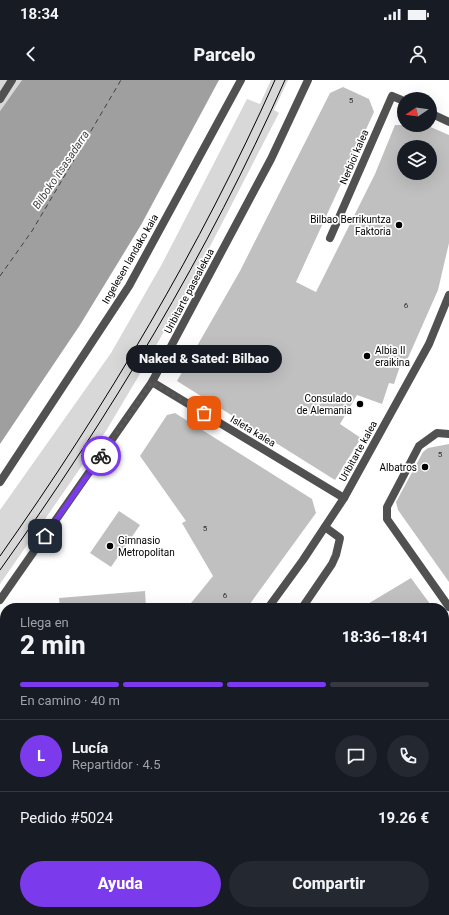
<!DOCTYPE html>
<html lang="es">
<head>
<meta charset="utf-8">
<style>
  :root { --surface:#171b24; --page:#242831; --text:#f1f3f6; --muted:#9ea1a6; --line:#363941; --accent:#7c3aed }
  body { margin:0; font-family:Roboto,sans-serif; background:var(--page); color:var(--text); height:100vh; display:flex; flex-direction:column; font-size:15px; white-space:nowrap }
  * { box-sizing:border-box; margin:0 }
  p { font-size:13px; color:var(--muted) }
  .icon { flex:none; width:22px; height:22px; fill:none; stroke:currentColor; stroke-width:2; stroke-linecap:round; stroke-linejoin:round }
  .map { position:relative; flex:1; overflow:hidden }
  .side { position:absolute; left:0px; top:523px; width:449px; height:312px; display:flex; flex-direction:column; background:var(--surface); border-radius:16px 16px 0 0; box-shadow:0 4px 16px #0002 }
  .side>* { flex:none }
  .needle { width:26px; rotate:257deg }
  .fabs { position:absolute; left:397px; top:12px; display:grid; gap:8px }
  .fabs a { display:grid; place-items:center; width:40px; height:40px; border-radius:50%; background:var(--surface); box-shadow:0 4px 16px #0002; font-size:20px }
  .pin { position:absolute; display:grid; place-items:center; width:34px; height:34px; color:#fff; margin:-17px; border-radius:8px; box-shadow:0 2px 6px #0006 }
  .courier { position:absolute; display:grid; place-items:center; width:40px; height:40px; margin:-20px; border:3px solid #7c3aed; border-radius:50%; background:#fff; color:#222; box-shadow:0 1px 5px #0007 }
  .bubble { position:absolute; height:28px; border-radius:14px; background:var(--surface); box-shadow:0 4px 16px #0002; font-size:13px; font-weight:800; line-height:28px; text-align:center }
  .overview em { font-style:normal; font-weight:800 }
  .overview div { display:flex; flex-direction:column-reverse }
  .overview { display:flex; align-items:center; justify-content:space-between; height:68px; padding:0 20px }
  h1 { font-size:26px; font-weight:800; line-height:30px }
  .bar { display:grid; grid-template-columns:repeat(4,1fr); gap:6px 4px; align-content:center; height:48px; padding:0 20px }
  .bar i { height:5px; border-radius:3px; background:var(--line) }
  .bar .active { background:var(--accent) }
  .bar p { grid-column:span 4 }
  .line { display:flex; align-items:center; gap:10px; padding:0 20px; border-top:1px solid var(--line) }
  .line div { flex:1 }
  .round { display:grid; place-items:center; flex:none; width:42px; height:42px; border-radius:21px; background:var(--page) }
  .button { display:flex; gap:8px; margin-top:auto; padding:8px 20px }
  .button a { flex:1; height:46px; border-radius:24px; background:var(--accent); color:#fff; font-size:16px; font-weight:800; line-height:46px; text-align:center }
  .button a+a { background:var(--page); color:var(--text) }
  .status { display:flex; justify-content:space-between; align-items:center; height:28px; padding:0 20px; background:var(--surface); direction:ltr }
  .status svg { height:11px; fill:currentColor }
  header { display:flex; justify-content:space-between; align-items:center; height:52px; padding:0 20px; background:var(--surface); font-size:18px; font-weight:800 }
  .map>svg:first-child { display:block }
</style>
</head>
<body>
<div class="status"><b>18:34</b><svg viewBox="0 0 49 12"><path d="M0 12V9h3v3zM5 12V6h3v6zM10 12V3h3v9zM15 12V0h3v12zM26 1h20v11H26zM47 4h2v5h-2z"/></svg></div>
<header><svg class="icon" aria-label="back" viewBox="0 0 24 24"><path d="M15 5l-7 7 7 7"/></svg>Parcelo<svg class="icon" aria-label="person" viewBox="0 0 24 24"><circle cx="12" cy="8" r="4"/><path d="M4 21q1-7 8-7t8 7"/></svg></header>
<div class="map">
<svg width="449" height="835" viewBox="0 0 449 835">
  <rect width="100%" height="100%" fill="#fff"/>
  <!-- green -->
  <g fill="#d8d8d8">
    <path d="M 0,0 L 22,0 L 0,31 Z"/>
    <path d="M 271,0 L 288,0 L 274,30 L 279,33 L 187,211 L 141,292 L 106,351 L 0,504 L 0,430 L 111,273 L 162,184 L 247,19 L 260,24 Z"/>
  </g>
  <!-- water -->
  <path fill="#9f9f9f" d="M 22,0 L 219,0 L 141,145 L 80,245 L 0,364 L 0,31 Z"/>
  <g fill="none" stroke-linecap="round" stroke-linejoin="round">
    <!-- ferry -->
    <path stroke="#404040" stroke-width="1" stroke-dasharray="5 4" stroke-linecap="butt" d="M 0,196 L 32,151 L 121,0"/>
  </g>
  <!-- building -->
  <g fill="#c0c0c0" fill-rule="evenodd">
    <path d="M 343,7 L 369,19 L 374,32 L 296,202 L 316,212 L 375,94 L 395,45 L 426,45 L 449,55 L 449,163 L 438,210 L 404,287 L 400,286 L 394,304 L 389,303 L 382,324 L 357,315 L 340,344 L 361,358 L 335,400 L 177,301 L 240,191 L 330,13 ZM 404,67 L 430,67 L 430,93 L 404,93 Z"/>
    <path d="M 175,333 L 312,419 L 316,433 L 247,528 L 187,528 L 213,496 L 182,443 L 186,441 L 140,376 L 167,335 Z"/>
    <path d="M 449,364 L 449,502 L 398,430 L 396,422 L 423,372 L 428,368 Z"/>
    <path d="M 119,431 L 140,445 L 111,487 L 90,473 Z"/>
    <path d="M 411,498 L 433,528 L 361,528 Z"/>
    <path d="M 145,511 L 146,528 L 60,528 L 59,518 Z"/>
  </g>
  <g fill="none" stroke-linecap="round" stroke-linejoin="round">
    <!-- pedestrian -->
    <g stroke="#515151" stroke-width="8">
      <path d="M 0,19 L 12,0"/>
      <path d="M 0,402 L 129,206 L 241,0"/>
      <path d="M 1,637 L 5,644"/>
      <path d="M 0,670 L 5,669"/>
    </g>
    <!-- minor -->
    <g stroke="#515151" stroke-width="8">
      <path d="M 430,33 L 449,42"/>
      <path d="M 330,158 L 392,16 L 404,21"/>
      <path d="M 152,302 L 344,418"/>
      <path d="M 449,354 L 437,353 L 419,366 L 387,427 L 387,439 L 449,527"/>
      <path d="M 0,520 L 152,302 L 271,79 L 308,0"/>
      <path d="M 268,528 L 303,480 L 344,418 L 429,264 L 449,215"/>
      <path d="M 302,528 L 332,484 L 336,475 L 340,458 L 325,447"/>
      <path d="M 444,569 L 449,566"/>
      <path d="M 0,790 L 5,787"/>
      <path d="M 194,830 L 200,835"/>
      <path d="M 0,833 L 5,830"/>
      <path d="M 30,835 L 36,830"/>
    </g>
    <!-- secondary -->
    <g stroke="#1e1e1e" stroke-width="8">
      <path d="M 444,605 L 449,602"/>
      <path d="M 102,835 L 109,830"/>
    </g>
    <!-- tram -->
    <g stroke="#000" stroke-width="1">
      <path d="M 0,476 C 106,326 200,168 275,0"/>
      <path d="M 0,490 C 110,336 208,173 285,0"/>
    </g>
  </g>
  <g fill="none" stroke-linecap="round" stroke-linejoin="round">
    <!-- done -->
    <path stroke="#595959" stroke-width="4" stroke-dasharray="0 7.2" d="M 101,376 L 152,302 L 204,333"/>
    <!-- route -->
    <path stroke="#7c3aed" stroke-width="5" d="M 45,456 L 101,376"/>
  </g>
  <!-- markers -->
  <g fill="#000" stroke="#fff" stroke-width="1.5">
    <circle cx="399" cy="145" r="4"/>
    <circle cx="367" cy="276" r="4"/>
    <circle cx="360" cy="324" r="4"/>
    <circle cx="425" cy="387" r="4"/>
    <circle cx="110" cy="466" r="4"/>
  </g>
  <g text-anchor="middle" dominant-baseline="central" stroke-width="3.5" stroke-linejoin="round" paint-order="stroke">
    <!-- number labels -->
    <g font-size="8" fill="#303030">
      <text x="351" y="20">5</text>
      <text x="406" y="225">6</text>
      <text x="440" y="374">5</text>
      <text x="205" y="448">5</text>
      <text x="225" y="515">6</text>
    </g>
    <!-- street labels -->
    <g font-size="10" fill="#000" stroke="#fff">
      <text transform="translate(354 77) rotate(-67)">Nerbioi kalea</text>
      <text transform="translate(130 179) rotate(-60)">Ingelesen landako kaia</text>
      <text transform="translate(189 211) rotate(-62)">Uribitarte pasealekua</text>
      <text transform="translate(253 351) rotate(31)">Isleta kalea</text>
      <text transform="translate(358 371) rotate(-61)">Uribitarte kalea</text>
    </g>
    <!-- poi labels -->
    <g font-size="10" fill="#000" stroke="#fff" text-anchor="end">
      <text x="391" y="139">Bilbao Berrikuntza<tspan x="391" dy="12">Faktoria</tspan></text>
      <text x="375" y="270" text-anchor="start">Albia II<tspan x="375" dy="12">eraikina</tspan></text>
      <text x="352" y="318">Consulado<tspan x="352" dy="12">de Alemania</tspan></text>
      <text x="417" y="387">Albatros</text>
      <text x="118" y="460" text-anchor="start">Gimnasio<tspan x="118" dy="12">Metropolitan</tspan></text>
    </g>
    <!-- water labels -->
    <g font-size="11" font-style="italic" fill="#404040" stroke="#fff">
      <text transform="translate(61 90) rotate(-56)">Bilboko itsasadarra</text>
    </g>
  </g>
</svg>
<div class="fabs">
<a><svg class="needle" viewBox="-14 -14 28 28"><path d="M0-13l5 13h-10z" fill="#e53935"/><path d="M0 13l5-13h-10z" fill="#9ea1a6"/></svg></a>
<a><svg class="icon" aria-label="layers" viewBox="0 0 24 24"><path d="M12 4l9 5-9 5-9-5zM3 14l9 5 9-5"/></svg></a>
</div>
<div class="pin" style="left:204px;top:333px;background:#ea580c"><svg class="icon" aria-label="bag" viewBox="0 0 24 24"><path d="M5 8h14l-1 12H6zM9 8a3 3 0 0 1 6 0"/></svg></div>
<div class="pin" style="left:45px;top:456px;background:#1f2937"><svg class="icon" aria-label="home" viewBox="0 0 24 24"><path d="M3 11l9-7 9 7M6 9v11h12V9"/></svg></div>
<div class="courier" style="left:101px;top:376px"><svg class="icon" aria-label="bike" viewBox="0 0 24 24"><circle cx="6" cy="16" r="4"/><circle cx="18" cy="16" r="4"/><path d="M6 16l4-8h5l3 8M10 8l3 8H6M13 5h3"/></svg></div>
<div class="bubble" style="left:126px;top:265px;width:156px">Naked &amp; Sated: Bilbao</div>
<section class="side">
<div class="overview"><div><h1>2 min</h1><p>Llega en</p></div><em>18:36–18:41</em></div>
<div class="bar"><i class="active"></i><i class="active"></i><i class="active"></i><i></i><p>En camino · 40 m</p></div>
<div class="line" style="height:72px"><b class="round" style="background:var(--accent);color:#fff">L</b><div><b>Lucía</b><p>Repartidor · 4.5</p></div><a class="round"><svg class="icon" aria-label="chat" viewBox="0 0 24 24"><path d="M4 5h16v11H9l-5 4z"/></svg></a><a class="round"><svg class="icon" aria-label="phone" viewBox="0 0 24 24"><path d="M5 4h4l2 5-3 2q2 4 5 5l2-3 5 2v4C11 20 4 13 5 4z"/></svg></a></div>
<div class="line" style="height:52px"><div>Pedido #5024</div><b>19.26 €</b></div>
<div class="button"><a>Ayuda</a><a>Compartir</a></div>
</section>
</div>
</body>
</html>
